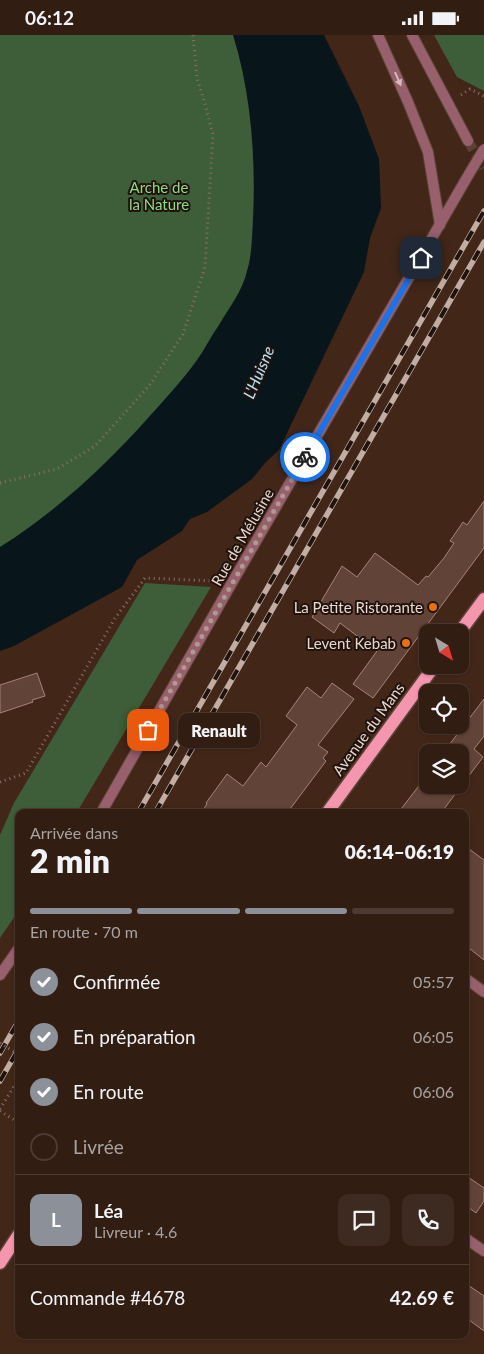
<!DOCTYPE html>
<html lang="fr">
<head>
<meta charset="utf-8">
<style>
  :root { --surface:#321d13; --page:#3d2a21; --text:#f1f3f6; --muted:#a8a2a0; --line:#4d3b33; --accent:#8c9099 }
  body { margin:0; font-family:Lato,sans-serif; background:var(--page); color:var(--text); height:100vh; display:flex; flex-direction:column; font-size:19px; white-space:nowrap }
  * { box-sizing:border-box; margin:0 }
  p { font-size:16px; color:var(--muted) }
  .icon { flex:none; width:28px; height:28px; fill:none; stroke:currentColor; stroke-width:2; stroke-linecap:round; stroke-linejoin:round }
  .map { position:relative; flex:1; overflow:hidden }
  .panel { position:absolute; left:15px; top:774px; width:454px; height:530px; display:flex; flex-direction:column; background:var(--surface); border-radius:10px; box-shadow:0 1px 4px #0004,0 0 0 1px var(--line) }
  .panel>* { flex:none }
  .needle { width:32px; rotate:142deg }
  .tools { position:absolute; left:419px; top:589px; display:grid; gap:10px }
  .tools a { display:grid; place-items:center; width:50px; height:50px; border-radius:10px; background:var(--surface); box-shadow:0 1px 4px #0004,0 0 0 1px var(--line); font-size:25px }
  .pin { position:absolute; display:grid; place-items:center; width:42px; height:42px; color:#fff; margin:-21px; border-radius:10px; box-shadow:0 2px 8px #0006 }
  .courier { position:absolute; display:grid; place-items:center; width:50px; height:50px; margin:-25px; border:4px solid #1a73e8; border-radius:50%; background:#fff; color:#222; box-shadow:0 1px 6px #0007 }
  .bubble { position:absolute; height:35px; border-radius:10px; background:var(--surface); box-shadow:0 1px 4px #0004,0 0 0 1px var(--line); font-size:16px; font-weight:800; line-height:35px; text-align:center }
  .overview em { font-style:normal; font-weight:800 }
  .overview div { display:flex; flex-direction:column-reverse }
  .overview { display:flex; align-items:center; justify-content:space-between; height:85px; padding:0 15px }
  h1 { font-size:32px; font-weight:800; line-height:38px }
  .bar { display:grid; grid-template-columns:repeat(4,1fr); gap:8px 5px; align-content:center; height:60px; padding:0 15px }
  .bar i { height:6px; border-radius:4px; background:var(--line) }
  .bar .selected { background:var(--accent) }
  .bar p { grid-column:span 4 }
  .line { display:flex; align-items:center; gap:12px; padding:0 15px; border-top:1px solid var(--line) }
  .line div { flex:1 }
  .round { display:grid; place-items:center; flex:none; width:52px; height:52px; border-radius:10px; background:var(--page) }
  ol { padding:0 15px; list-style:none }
  li { display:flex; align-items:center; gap:15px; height:55px }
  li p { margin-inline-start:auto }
  li .icon { padding:5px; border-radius:50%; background:var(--accent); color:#fff; stroke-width:4 }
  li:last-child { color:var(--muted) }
  li i { width:28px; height:28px; border:2px solid var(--line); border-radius:50% }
  .status { display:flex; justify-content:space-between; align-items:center; height:35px; padding:0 25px; background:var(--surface); direction:ltr }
  .status svg { height:14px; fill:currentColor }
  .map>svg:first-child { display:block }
</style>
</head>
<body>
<div class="status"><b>06:12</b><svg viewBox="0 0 49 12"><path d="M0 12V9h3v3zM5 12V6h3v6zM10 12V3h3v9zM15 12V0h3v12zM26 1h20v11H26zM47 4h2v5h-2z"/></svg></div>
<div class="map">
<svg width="484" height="1319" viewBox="0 0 484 1319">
  <rect width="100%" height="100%" fill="#422719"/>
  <!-- green -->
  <g fill="#3d5e38">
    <path d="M 0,0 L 287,0 L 318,193 L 0,573 Z"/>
    <path d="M 434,0 L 484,0 L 484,56 L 457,42 Z"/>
    <path d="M 145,548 L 211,552 L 77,777 L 19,778 L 19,875 L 0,903 L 0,800 L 14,768 Z"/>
  </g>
  <!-- water -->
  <path fill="#08151b" d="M 233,0 L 324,0 L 359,71 L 379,124 L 381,173 L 370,203 L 364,237 L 279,415 L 265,428 L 252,444 L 207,477 L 190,484 L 182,496 L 137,525 L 122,552 L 14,611 L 0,616 L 0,512 C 56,477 105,431 148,383 C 165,364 182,346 197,325 C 205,314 211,301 219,290 C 229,273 243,255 247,236 C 252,220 252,201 253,184 C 256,123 251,58 233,0 Z"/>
  <!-- building -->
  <g fill="#624338" stroke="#a68377">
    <path d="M 484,466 L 484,513 L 373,663 L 353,649 L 377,616 L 340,588 L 334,598 L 312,582 L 342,531 L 357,542 L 375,518 L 418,550 L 426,541 L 428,542 L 444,523 L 454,508 L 450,506 L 463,487 L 467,490 Z"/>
    <path d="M 37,638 L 45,661 L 32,665 L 33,667 L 0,678 L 0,650 Z"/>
    <path d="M 332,648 L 354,664 L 318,710 L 328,717 L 323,723 L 326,726 L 287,778 L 201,778 L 207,769 L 206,768 L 227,739 L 243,751 L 261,727 L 266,732 L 297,690 L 286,681 L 307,652 L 321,663 Z"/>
    <path d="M 484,664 L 484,701 L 474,714 L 483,722 L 441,778 L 398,778 L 428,739 L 428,750 L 460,750 L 460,718 L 443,718 Z"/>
    <path d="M 465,811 L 484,825 L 484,925 L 465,910 Z"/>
    <path d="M 465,1140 L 484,1153 L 484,1166 L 476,1178 L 465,1170 Z"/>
    <path d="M 465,1248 L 484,1261 L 484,1296 L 465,1282 Z"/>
  </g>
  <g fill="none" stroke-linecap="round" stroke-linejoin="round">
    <!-- tertiary-tunnel -->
    <path stroke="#5b4234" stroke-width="10" stroke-dasharray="10 5" stroke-linecap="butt" d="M 468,106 L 484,133"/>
    <!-- minor casing -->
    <g stroke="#5d4336" stroke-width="12">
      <g id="minor">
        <path d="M 378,0 L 408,67 L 428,117 L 440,190"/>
        <path d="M 101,778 L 233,546 L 469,139"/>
        <path d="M 0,940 L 19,913"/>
        <path d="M 465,943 L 484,957"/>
        <path d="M 465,1203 L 484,1216"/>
      </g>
    </g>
    <!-- tertiary casing -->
    <g stroke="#5d4336" stroke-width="12">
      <path id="tertiary" d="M 412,0 L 468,106"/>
    </g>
    <!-- primary casing -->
    <g stroke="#5d4336" stroke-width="15">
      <g id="primary">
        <path d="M 459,598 L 484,564"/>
        <path d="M 327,778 L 435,630"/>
        <path d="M 0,1228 L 19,1199"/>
      </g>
    </g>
    <!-- path -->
    <g stroke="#887165" stroke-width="3" stroke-dasharray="1 4" stroke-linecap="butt">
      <path d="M 461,60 L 470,54 L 484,61"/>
      <path d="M 0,448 L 57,434 L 95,411 L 149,351 L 183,299 L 205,232 L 213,100 L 205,69 L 197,43 L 193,0"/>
      <path d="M 0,747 L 26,738 L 115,583 L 145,543 L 214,546"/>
      <path d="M 0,1074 L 19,1043"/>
      <path d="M 0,1076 L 19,1088"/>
    </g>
    <!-- minor -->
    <use href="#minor" stroke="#985f6d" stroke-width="10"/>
    <!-- tertiary -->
    <use href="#tertiary" stroke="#985f6d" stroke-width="10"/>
    <!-- primary -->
    <use href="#primary" stroke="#f496ae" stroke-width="12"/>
    <!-- rail casing -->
    <g stroke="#c1ada3" stroke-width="5.5">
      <g id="rail">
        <path d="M 138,778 L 484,176"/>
        <path d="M 155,778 L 484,207"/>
        <path d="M 0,1018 L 19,985"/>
        <path d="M 0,1046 L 19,1013"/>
      </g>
    </g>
    <!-- rail -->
    <use href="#rail" stroke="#20130d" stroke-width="4" stroke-dasharray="11" stroke-linecap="butt"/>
    <!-- minor-bridge casing -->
    <g stroke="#5d4336" stroke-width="12" stroke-linecap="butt">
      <path id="minor-bridge" d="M 469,139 L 484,114"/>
    </g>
    <!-- path-bridge -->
    <path stroke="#887165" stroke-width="3" stroke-dasharray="1 4" stroke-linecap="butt" d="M 0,1008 L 19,1020"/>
    <!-- minor-bridge -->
    <use href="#minor-bridge" stroke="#985f6d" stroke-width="10"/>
  </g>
  <!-- one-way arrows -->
  <defs><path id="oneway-solid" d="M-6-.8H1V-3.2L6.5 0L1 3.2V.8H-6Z" transform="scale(1.25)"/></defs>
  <use fill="#d6bab6" href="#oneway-solid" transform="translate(398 44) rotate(66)"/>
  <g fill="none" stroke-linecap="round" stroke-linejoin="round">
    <!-- done -->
    <path stroke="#af9a8f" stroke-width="5" stroke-dasharray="0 9" d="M 148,695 L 305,422"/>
    <!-- route -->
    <path stroke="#1a73e8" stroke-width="6" d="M 305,422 L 421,223"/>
  </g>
  <!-- markers -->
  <g fill="#e8710a" stroke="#20130d" stroke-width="2">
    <circle cx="433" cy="572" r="5"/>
    <circle cx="406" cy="608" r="5"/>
  </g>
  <g text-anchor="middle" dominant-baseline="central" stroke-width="4" stroke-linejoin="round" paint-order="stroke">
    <!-- park labels -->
    <g font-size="15" fill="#90da83" stroke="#20130d">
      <text x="159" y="152">Arche de<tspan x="159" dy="17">la Nature</tspan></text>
    </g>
    <!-- street labels -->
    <g font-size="15" fill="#ead8cf" stroke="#20130d">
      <text transform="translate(242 502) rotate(-60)">Rue de Mélusine</text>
      <text transform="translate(368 694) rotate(-54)">Avenue du Mans</text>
    </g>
    <!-- poi labels -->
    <g font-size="15" fill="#ead8cf" stroke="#20130d" text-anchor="end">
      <text x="423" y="572">La Petite Ristorante</text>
      <text x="396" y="608">Levent Kebab</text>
    </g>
    <!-- water labels -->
    <g font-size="16" font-style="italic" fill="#b6e3f9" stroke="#20130d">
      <text transform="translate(258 337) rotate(-67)">L'Huisne</text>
    </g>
  </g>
</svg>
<div class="tools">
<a><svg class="needle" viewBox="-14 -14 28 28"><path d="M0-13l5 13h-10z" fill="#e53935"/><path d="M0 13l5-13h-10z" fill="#a8a2a0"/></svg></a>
<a><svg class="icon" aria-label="locate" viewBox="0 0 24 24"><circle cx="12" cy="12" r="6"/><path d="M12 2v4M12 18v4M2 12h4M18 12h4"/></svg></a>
<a><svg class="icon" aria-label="layers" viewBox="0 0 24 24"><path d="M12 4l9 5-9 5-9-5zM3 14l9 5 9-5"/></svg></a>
</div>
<div class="pin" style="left:148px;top:695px;background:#ea580c"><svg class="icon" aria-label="bag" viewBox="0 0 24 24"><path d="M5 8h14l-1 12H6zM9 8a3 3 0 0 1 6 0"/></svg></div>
<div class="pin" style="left:421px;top:223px;background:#1f2937"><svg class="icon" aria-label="home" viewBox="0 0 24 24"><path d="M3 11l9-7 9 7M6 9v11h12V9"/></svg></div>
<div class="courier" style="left:305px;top:422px"><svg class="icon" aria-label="bike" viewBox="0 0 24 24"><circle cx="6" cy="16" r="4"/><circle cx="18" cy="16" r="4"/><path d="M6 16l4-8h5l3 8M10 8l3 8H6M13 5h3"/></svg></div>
<div class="bubble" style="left:178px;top:678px;width:82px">Renault</div>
<section class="panel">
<div class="overview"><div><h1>2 min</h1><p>Arrivée dans</p></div><em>06:14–06:19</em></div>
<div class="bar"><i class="selected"></i><i class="selected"></i><i class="selected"></i><i></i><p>En route · 70 m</p></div>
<ol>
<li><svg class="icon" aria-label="check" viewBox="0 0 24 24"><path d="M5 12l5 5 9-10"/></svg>Confirmée<p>05:57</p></li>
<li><svg class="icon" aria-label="check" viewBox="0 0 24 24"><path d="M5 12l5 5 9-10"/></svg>En préparation<p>06:05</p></li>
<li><svg class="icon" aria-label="check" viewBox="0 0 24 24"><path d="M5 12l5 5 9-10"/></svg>En route<p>06:06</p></li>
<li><i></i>Livrée</li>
</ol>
<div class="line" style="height:90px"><b class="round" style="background:var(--accent);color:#fff">L</b><div><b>Léa</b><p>Livreur · 4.6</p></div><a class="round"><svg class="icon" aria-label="chat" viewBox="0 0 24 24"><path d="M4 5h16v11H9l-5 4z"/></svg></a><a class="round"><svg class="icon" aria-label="phone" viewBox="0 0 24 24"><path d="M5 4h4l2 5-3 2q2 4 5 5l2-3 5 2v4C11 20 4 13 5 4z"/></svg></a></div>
<div class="line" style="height:65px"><div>Commande #4678</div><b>42.69 €</b></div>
</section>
</div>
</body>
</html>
